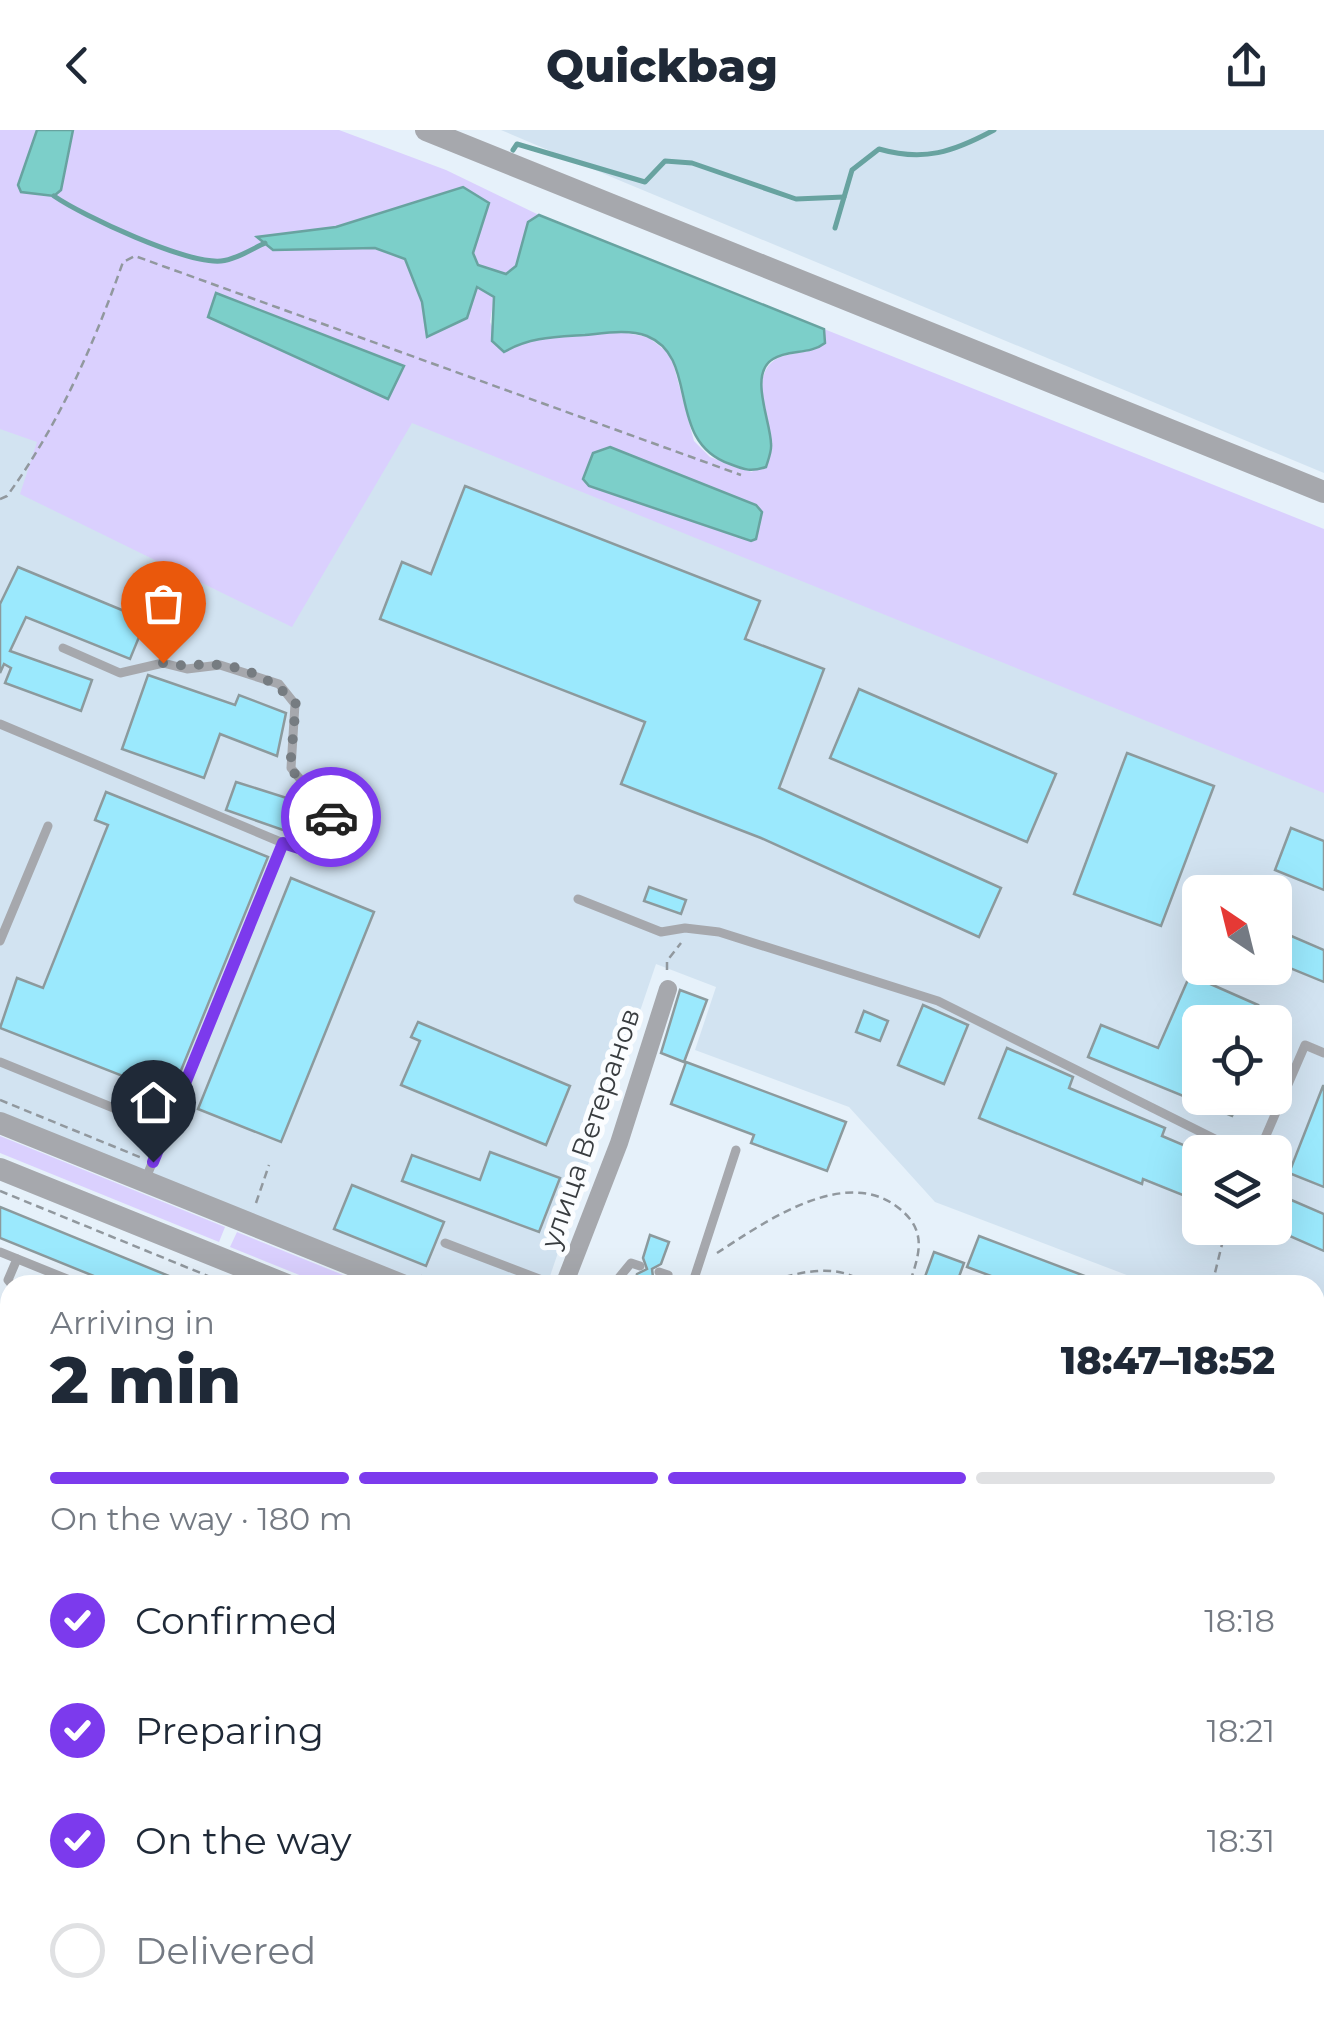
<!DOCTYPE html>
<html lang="en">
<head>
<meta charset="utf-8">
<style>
  :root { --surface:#fff; --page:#f2f2f3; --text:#1f2937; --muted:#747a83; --line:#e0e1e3; --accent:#7c3aed }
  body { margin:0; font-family:Montserrat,sans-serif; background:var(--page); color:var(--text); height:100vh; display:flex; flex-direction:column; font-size:38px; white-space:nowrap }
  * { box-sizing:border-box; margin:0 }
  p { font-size:32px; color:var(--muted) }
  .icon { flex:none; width:55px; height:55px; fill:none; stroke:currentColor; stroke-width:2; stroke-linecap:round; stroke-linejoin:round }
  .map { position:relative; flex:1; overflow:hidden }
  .side { position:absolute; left:0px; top:1145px; width:1325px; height:750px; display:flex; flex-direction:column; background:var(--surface); border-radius:30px 30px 0 0; box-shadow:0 10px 40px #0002 }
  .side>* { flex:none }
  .needle { width:65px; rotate:325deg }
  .fabs { position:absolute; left:1182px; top:745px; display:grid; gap:20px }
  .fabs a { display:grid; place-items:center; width:110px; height:110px; border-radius:15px; background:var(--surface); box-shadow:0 10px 40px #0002; font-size:50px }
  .pin { position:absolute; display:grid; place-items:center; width:85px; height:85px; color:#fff; margin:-102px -42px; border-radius:50% 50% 50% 0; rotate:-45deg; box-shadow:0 0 10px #0007 }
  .pin .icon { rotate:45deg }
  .courier { position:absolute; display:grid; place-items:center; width:100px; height:100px; margin:-50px; border:8px solid #7c3aed; border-radius:50%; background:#fff; color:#222; box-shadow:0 2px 12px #0007 }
  .summary em { font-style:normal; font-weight:800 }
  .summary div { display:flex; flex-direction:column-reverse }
  .summary { display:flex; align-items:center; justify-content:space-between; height:170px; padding:0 50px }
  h1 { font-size:65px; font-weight:800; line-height:75px }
  .bar { display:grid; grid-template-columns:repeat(4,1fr); gap:15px 10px; align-content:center; height:120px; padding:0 50px }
  .bar i { height:12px; border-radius:8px; background:var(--line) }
  .bar .active { background:var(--accent) }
  .bar p { grid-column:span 4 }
  ol { padding:0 50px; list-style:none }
  li { display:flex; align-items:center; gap:30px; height:110px }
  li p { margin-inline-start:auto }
  li .icon { padding:10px; border-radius:50%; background:var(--accent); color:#fff; stroke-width:4 }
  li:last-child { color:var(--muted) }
  li i { width:55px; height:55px; border:5px solid var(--line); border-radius:50% }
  header { display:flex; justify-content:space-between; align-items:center; height:130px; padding:0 50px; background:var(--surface); font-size:45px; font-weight:800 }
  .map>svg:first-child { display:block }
</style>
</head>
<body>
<header><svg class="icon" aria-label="back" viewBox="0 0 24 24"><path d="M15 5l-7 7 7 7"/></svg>Quickbag<svg class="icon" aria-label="share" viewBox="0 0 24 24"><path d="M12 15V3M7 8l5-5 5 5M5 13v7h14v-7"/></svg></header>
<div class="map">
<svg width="1324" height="1895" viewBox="0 0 1324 1895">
  <rect width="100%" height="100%" fill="#e6f1fa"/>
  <!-- built -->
  <g fill="#d2e3f1" fill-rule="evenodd">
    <path d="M 501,0 L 1324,0 L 1324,343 L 621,51 Z"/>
    <path d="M 0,197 L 378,254 L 515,311 L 1324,625 L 1324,1220 L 1315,1216 L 1315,1155 L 1153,1155 L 935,1072 L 849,977 L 695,920 L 716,857 L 656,834 L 547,1155 L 427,1155 L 0,988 ZM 1200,762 L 1275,762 L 1275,838 L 1200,838 ZM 1200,892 L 1275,892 L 1275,968 L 1200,968 ZM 1200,1022 L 1275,1022 L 1275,1098 L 1200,1098 Z"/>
  </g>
  <!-- green -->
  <g fill="#dad0fe" fill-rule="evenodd">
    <path d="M 0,0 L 37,0 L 19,52 L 21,62 L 53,66 L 61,59 L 73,0 L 339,0 L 446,40 L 539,85 L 528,92 L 516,136 L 506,144 L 478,135 L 473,123 L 489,73 L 390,79 L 336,97 L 258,108 L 273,120 L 375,118 L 406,129 L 422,172 L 427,207 L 477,157 L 494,167 L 490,192 L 504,222 L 525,210 L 621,202 L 648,207 L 671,225 L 694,311 L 710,327 L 752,342 L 772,316 C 766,286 746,234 787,225 C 801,222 814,222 825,212 L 824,199 L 1324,399 L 1324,663 L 412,293 L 292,497 L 20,364 L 37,312 L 0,299 ZM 216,163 L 404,237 L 388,268 L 208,188 Z"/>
    <path d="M 0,1006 L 225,1097 L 219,1112 L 0,1023 Z"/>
    <path d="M 237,1102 L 368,1155 L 324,1155 L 230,1117 Z"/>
    <path d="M 0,1502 L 10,1506 L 10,1869 L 0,1874 Z"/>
    <path d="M 1324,1789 L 1324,1895 L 1256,1895 L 1261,1885 L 1315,1885 L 1315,1799 Z"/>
  </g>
  <!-- water -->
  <g fill="#7ccfc9" stroke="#68a3a0" stroke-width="2.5">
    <path d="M 37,0 L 73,0 L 61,60 L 54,66 L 21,62 L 18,55 Z"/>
    <path d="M 463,57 L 489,73 L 473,123 L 478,135 L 506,144 L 516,136 L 528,92 L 539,85 L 824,199 L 825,213 C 810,225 788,219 773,229 C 748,244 771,292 771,314 C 772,321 768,330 766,337 C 751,342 745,340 730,334 C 664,311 701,228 647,206 C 629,199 605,203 585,205 C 555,207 530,207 504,222 L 492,211 L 494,167 L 477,157 L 467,188 L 427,207 L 422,172 L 405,129 L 375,118 L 273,120 L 257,107 L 336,97 Z"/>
    <path d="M 216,163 L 404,236 L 388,269 L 208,187 Z"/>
    <path d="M 610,317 L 756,375 L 762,382 L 756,409 L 751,411 L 589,356 L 583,349 L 593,323 Z"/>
  </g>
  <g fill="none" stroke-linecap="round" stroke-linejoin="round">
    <!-- stream -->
    <g stroke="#68a3a0" stroke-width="5">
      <path d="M 513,20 L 517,14 L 645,52 L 665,31 L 692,33 L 796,69 L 844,67"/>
      <path d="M 54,66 C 83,86 186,134 221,131 C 235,130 252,119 265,113"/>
      <path d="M 835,98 L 852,40 L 879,19 C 924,32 953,22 994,0"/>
    </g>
  </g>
  <!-- building -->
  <g fill="#9be9fd" stroke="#8c9a9d" stroke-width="2.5">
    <path d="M 465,356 L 760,471 L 745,509 L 824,539 L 779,658 L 1001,758 L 979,807 L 761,708 L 621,654 L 645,592 L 380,489 L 402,432 L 431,444 Z"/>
    <path d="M 18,437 L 146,490 L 130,529 L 26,487 L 10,521 L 92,550 L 81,581 L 5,553 L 11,538 L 4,534 L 0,543 L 0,474 Z"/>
    <path d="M 148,545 L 235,575 L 239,565 L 286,583 L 277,626 L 220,604 L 204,648 L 122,619 Z"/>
    <path d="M 859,559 L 1056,644 L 1027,712 L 830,628 Z"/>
    <path d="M 1127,623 L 1214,656 L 1161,796 L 1074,764 Z"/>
    <path d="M 236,652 L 309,675 L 300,706 L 226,680 Z"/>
    <path d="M 106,662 L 268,727 L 171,965 L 0,898 L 17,848 L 43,858 L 108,695 L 95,690 Z"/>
    <path d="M 1291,698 L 1324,711 L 1324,760 L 1275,740 Z"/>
    <path d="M 291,748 L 374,782 L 281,1012 L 198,979 Z"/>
    <path d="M 649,757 L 686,770 L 681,784 L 644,771 Z"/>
    <path d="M 1275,799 L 1324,820 L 1324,852 L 1275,832 Z"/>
    <path d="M 1190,845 L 1258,875 L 1250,892 L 1200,892 L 1200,968 L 1240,968 L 1232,986 L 1088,927 L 1101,895 L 1158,918 Z"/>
    <path d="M 680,860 L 707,870 L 684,932 L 661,923 Z"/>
    <path d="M 923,875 L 968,895 L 944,954 L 898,935 Z"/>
    <path d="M 864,881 L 888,891 L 880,911 L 856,902 Z"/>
    <path d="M 418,892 L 570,956 L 546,1015 L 401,955 L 420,911 L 411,907 Z"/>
    <path d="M 1007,918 L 1073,947 L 1069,958 L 1165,998 L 1162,1006 L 1200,1022 L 1200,1072 L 1143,1049 L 1142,1054 L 979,988 Z"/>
    <path d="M 686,932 L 846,992 L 827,1041 L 751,1013 L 754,1005 L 671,974 Z"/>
    <path d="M 1323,956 L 1324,956 L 1324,1057 L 1289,1043 Z"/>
    <path d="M 490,1022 L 560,1048 L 539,1102 L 402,1051 L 412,1025 L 480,1050 Z"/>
    <path d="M 352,1055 L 444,1092 L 426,1136 L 334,1099 Z"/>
    <path d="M 1289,1069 L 1324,1084 L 1324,1121 L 1276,1100 Z"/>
    <path d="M 0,1077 L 191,1155 L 116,1155 L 0,1108 Z"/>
    <path d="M 650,1105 L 669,1112 L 661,1134 L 652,1139 L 654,1155 L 634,1155 L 637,1144 L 647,1139 L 643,1128 Z"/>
    <path d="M 979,1106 L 1106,1154 L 1106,1155 L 1015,1155 L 967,1137 Z"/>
    <path d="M 934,1122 L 964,1133 L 956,1155 L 922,1155 Z"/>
  </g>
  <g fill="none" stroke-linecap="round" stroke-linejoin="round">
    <!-- path -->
    <g stroke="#91989e" stroke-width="2.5" stroke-dasharray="8 5" stroke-linecap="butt">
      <path d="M 0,369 L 7,366 C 59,295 94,214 123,132 L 135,126 L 741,345"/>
      <path d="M 667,840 L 667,831 L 681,813"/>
      <path d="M 0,970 L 142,1028"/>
      <path d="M 0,1061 L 230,1155"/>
      <path d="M 256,1073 L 269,1035"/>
      <path d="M 717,1123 C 765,1092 846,1034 900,1079 C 928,1102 919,1125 909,1155"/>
      <path d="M 421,1146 L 445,1155"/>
      <path d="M 760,1155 C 794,1143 837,1130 867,1155"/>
      <path d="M 1212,1155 L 1226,1098"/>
      <path d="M 0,1374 L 10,1378"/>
      <path d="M 0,1409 L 10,1413"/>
      <path d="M 0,1859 L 10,1854"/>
      <path d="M 441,1885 L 446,1895"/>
      <path d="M 114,1894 L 134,1885"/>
    </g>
    <!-- service -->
    <g stroke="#a6a8ad" stroke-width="9">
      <path d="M 0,594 L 283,713 L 302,719 L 320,715 L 332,688 L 291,638 L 295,574 L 279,554 L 220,535 L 187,539 L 163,533 L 120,543 L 63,518"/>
      <path d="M 578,769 L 661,802 L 685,798 L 719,802 L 938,871 L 1229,1016 L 1261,1017 L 1305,915 L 1324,923"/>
      <path d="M 0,811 L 48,696"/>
      <path d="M 0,932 L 116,979"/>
      <path d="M 146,1048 L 283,713"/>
      <path d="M 445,1113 L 555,1155"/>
      <path d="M 0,1122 L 82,1155"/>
      <path d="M 659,1142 L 668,1145 L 665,1155"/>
      <path d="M 12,1155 L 8,1150 L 17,1129"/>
      <path d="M 613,1155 L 631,1133 L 640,1136"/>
      <path d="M 692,1155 L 736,1020"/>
      <path d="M 0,1318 L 10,1322"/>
      <path d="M 1320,1778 L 1324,1782"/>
      <path d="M 169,1885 L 174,1895"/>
      <path d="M 382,1885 L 386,1895"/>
      <path d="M 621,1885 L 626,1895"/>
      <path d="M 882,1885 L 886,1895"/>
      <path d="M 1139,1885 L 1143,1895"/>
      <path d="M 315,1895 L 336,1885"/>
      <path d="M 1208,1895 L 1212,1885"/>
    </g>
    <!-- minor -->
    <g stroke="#a6a8ad" stroke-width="18">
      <path d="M 564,1155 L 619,1013 L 668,859"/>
      <path d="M 1315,1281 L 1324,1285"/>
      <path d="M 1315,1454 L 1324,1429"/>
      <path d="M 1315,1462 L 1324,1478"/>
      <path d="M 1315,1558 L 1324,1535"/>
    </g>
    <!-- tertiary -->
    <g stroke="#a6a8ad" stroke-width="22">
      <path d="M 426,0 L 1324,362"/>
      <path d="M 0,993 L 402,1155"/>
      <path d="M 0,1039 L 287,1155"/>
      <path d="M 0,1432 L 10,1436"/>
      <path d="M 0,1478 L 10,1482"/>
      <path d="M 464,1885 L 469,1895"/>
      <path d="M 512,1885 L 517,1895"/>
      <path d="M 966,1885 L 971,1895"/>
      <path d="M 1015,1885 L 1019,1895"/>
      <path d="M 0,1891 L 13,1885"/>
      <path d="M 76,1895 L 98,1885"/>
    </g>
  </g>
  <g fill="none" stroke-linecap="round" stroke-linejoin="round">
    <!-- done -->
    <path stroke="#767c81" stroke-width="10" stroke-dasharray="0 18" d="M 163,533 C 184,538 199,533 219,535 C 248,537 278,553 296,574 L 290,638 L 331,687"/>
    <!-- route -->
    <path stroke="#7c3aed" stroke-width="12" d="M 153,1032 L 283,713 L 302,719 L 320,714 L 331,687"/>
  </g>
  <g text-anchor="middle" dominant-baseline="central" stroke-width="10" stroke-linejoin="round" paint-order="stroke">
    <!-- street labels -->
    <g font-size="28" fill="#393d40" stroke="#fbfdff">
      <text transform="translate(590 998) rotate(-71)">улица Ветеранов</text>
    </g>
  </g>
</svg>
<div class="fabs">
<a><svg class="needle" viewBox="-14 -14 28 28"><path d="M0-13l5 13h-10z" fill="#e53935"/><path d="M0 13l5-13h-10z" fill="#747a83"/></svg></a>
<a><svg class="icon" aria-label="locate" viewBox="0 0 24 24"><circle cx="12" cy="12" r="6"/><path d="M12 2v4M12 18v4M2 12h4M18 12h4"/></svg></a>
<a><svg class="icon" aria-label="layers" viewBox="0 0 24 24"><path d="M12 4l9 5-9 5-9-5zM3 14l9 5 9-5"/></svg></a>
</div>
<div class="pin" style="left:163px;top:533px;background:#ea580c"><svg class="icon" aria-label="bag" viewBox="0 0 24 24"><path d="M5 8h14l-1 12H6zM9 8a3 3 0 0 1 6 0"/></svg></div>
<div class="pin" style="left:153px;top:1032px;background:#1f2937"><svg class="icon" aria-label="home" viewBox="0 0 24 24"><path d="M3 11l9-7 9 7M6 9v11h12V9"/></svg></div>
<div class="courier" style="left:331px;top:687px"><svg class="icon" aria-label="car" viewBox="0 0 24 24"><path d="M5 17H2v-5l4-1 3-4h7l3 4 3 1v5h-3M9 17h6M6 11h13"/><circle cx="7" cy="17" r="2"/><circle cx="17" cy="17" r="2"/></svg></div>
<section class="side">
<div class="summary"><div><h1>2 min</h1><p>Arriving in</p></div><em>18:47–18:52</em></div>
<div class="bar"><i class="active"></i><i class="active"></i><i class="active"></i><i></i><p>On the way · 180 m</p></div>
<ol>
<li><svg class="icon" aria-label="check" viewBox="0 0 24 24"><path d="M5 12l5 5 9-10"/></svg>Confirmed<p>18:18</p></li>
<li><svg class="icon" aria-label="check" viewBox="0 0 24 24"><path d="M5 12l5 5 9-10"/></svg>Preparing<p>18:21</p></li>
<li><svg class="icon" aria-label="check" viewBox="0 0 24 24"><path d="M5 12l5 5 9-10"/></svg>On the way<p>18:31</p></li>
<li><i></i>Delivered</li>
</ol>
</section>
</div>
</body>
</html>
